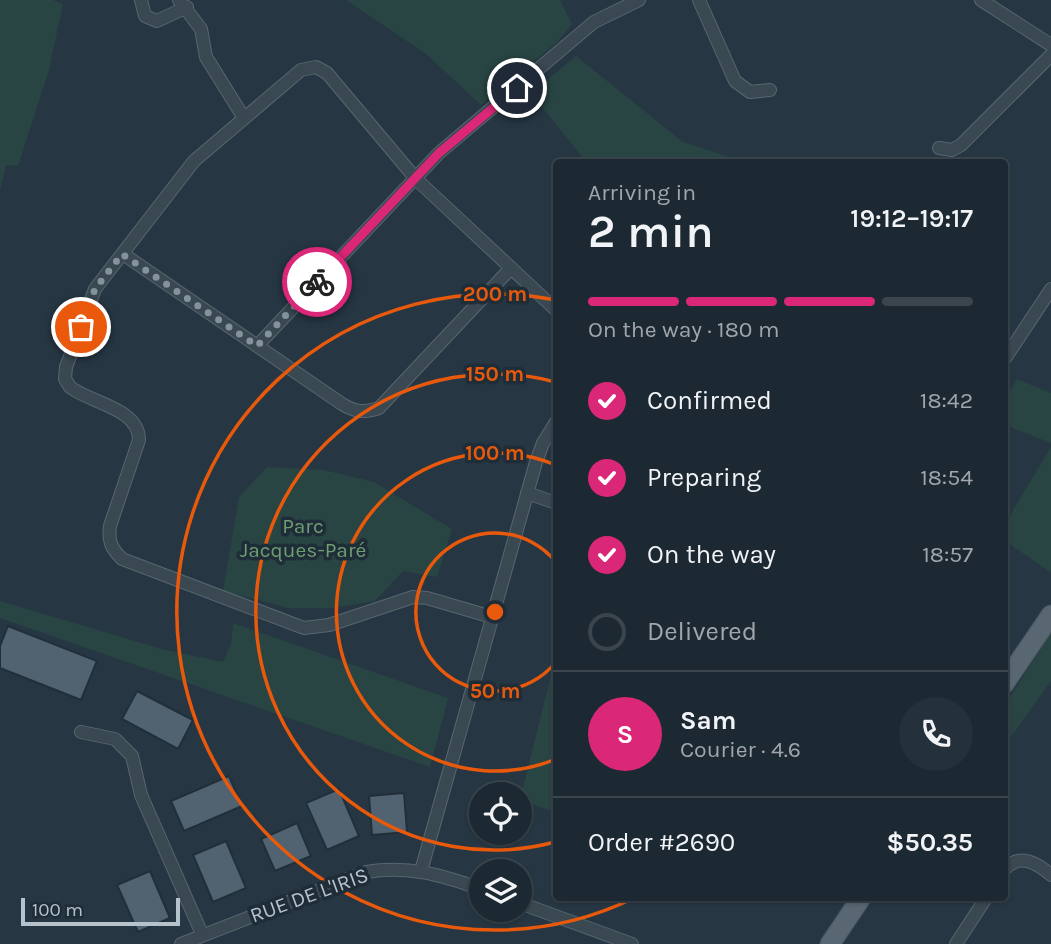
<!DOCTYPE html>
<html lang="en">
<head>
<meta charset="utf-8">
<style>
  :root { --surface:#1c2932; --page:#25313a; --text:#f1f3f6; --muted:#a0a6ac; --line:#3a454d; --accent:#db2777 }
  body { margin:0; font-family:Karla,sans-serif; background:var(--page); color:var(--text); height:100vh; display:flex; flex-direction:column; font-size:26px; white-space:nowrap }
  * { box-sizing:border-box; margin:0 }
  p { font-size:23px; color:var(--muted) }
  .icon { flex:none; width:38px; height:38px; fill:none; stroke:currentColor; stroke-width:2; stroke-linecap:round; stroke-linejoin:round }
  .map { position:relative; flex:1; overflow:hidden }
  .side { position:absolute; left:553px; top:159px; width:455px; height:742px; display:flex; flex-direction:column; background:var(--surface); border-radius:7px; box-shadow:0 2px 5px #0004,0 0 0 2px var(--line) }
  .side>* { flex:none }
  .controls { position:absolute; left:469px; top:782px; display:grid; gap:14px }
  .controls a { display:grid; place-items:center; width:63px; height:63px; border-radius:50%; background:var(--surface); box-shadow:0 2px 5px #0004,0 0 0 2px var(--line); font-size:35px }
  .scale { position:absolute; left:21px; bottom:18px; width:159px; box-sizing:border-box; padding-left:7px; border:4px solid #b7c3cc; border-top:0; font-size:19px; line-height:24px; white-space:nowrap; color:#b7c3cc; -webkit-text-stroke:5px #1f2d38; paint-order:stroke }
  .pin { position:absolute; display:grid; place-items:center; width:60px; height:60px; color:#fff; margin:-30px; border:4px solid #fff; border-radius:50%; box-shadow:0 2px 7px #0007 }
  .courier { position:absolute; display:grid; place-items:center; width:70px; height:70px; margin:-35px; border:5px solid #db2777; border-radius:50%; background:#fff; color:#222; box-shadow:0 2px 9px #0007 }
  .headline em { font-style:normal; font-weight:600 }
  .headline div { display:flex; flex-direction:column-reverse }
  .headline { display:flex; align-items:center; justify-content:space-between; height:119px; padding:0 35px }
  h1 { font-size:46px; font-weight:600; line-height:52px }
  .bar { display:grid; grid-template-columns:repeat(4,1fr); gap:10px 7px; align-content:center; height:84px; padding:0 35px }
  .bar i { height:9px; border-radius:5px; background:var(--line) }
  .bar .active { background:var(--accent) }
  .bar p { grid-column:span 4 }
  .line { display:flex; align-items:center; gap:18px; padding:0 35px; border-top:2px solid var(--line) }
  .line div { flex:1 }
  .round { display:grid; place-items:center; flex:none; width:74px; height:74px; border-radius:37px; background:var(--page) }
  ol { padding:0 35px; list-style:none }
  li { display:flex; align-items:center; gap:21px; height:77px }
  li p { margin-inline-start:auto }
  li .icon { padding:7px; border-radius:50%; background:var(--accent); color:#fff; stroke-width:4 }
  li:last-child { color:var(--muted) }
  li i { width:38px; height:38px; border:4px solid var(--line); border-radius:50% }
  .map>svg:first-child { display:block }
</style>
</head>
<body>
<div class="map">
<svg width="1051" height="944" viewBox="0 0 1051 944">
  <rect width="100%" height="100%" fill="#263743"/>
  <!-- green -->
  <g fill="#284443">
    <path d="M 0,0 L 53,0 L 63,4 L 49,70 L 18,166 L 6,165 L 0,191 Z"/>
    <path d="M 346,0 L 560,0 L 572,24 L 558,41 L 481,105 L 426,54 Z"/>
    <path d="M 576,56 L 683,142 L 748,163 L 587,163 L 531,93 Z"/>
    <path d="M 1017,379 L 1051,393 L 1051,443 L 1005,425 L 1005,399 Z"/>
    <path d="M 1051,447 L 1051,570 L 1050,572 L 1005,541 L 1005,524 Z"/>
    <path d="M 267,467 L 324,470 L 374,482 L 452,529 L 437,577 L 403,571 L 375,601 L 334,608 L 288,608 L 223,591 L 239,497 Z"/>
    <path d="M 0,601 L 162,649 L 223,662 L 231,644 L 233,623 L 448,698 L 430,767 L 0,618 Z"/>
    <path d="M 1051,633 L 1051,681 L 1006,744 L 1005,705 Z"/>
    <path d="M 556,655 L 556,812 L 520,800 Z"/>
  </g>
  <!-- building -->
  <g fill="#516270" stroke="#212f3a" stroke-width="2">
    <path d="M 8,626 L 97,661 L 81,700 L 0,668 L 0,646 Z"/>
    <path d="M 137,691 L 193,720 L 178,749 L 122,719 Z"/>
    <path d="M 229,776 L 242,806 L 184,831 L 171,801 Z"/>
    <path d="M 339,789 L 359,836 L 327,850 L 306,803 Z"/>
    <path d="M 404,793 L 407,832 L 372,835 L 369,796 Z"/>
    <path d="M 297,823 L 311,856 L 275,871 L 261,839 Z"/>
    <path d="M 226,841 L 246,888 L 213,902 L 193,855 Z"/>
    <path d="M 150,871 L 170,918 L 138,932 L 117,885 Z"/>
  </g>
  <g fill="none" stroke-linecap="round" stroke-linejoin="round">
    <!-- minor casing -->
    <g stroke="#586670" stroke-width="14">
      <g id="minor">
        <path d="M 141,0 L 145,16 L 157,21 L 187,7"/>
        <path d="M 179,0 L 201,29 L 206,57 L 244,118"/>
        <path d="M 699,0 L 735,81 L 750,92 L 770,90"/>
        <path d="M 981,0 L 1051,45"/>
        <path d="M 939,148 L 952,150 L 961,145 L 1051,55"/>
        <path d="M 123,254 L 342,404 C 355,412 364,413 379,408 L 511,268"/>
        <path d="M 257,346 L 439,153 L 594,22 L 639,0"/>
        <path d="M 1004,360 L 1051,289"/>
        <path d="M 527,493 L 556,503"/>
        <path d="M 492,617 L 427,598 L 413,597 L 329,625 L 304,628 L 122,559 C 111,548 108,541 110,526 L 139,440 C 139,408 92,404 70,387 L 65,379 L 66,367 L 95,289 L 194,161 L 301,70 L 316,67 L 327,73 L 416,179 L 556,310"/>
        <path d="M 81,732 L 115,739 L 132,756 L 141,795 L 202,934"/>
        <path d="M 1004,870 C 1019,852 1037,863 1051,875"/>
        <path d="M 421,871 L 536,462 L 543,443 L 556,422"/>
        <path d="M 520,903 L 632,944"/>
        <path d="M 181,944 L 366,872 C 408,865 442,875 481,889"/>
        <path d="M 956,944 L 986,898"/>
      </g>
    </g>
    <!-- primary casing -->
    <g stroke="#47545f" stroke-width="21">
      <g id="primary">
        <path d="M 1004,684 L 1051,615"/>
        <path d="M 830,944 L 861,898"/>
      </g>
    </g>
    <!-- minor -->
    <use href="#minor" stroke="#3a4852" stroke-width="12"/>
    <!-- primary -->
    <use href="#primary" stroke="#586772" stroke-width="19"/>
  </g>
  <g fill="none" stroke-linecap="round" stroke-linejoin="round">
    <!-- done -->
    <path stroke="#84929c" stroke-width="7" stroke-dasharray="0 12.6" d="M 81,327 L 95,289 L 122,254 L 257,346 L 317,282"/>
    <!-- route -->
    <path stroke="#db2777" stroke-width="9" d="M 317,282 L 439,153 L 517,88"/>
  </g>
  <!-- distance rings -->
  <g fill="none" stroke="#e8590c" stroke-width="3.5">
    <path d="M556 662A79 79 0 1 1 556 562"/>
    <path d="M556 759A159 159 0 1 1 556 465"/>
    <path d="M555 842A238 238 0 1 1 555 382"/>
    <path d="M634 898A318 318 0 1 1 556 300"/>
  </g>
  <g text-anchor="middle" dominant-baseline="central" stroke-width="7" stroke-linejoin="round" paint-order="stroke">
    <!-- park labels -->
    <g font-size="21" fill="#6e9e72" stroke="#1f2d38">
      <text x="303" y="526">Parc<tspan x="303" dy="24">Jacques-Paré</tspan></text>
    </g>
    <!-- street labels -->
    <g font-size="21" fill="#b7c3cc" stroke="#1f2d38">
      <text transform="translate(309 895) rotate(-20)">RUE DE L'IRIS</text>
    </g>
  </g>
  <circle cx="495" cy="612" r="10" fill="#e8590c" stroke="#1f2d38" stroke-width="3.5"/>
  <g font-size="21" text-anchor="middle" font-weight="bold" fill="#e8590c" stroke="#1f2d38" stroke-width="7" stroke-linejoin="round" paint-order="stroke">
    <text x="495" y="301">200 m</text>
    <text x="495" y="381">150 m</text>
    <text x="495" y="460">100 m</text>
    <text x="495" y="698">50 m</text>
  </g>
</svg>
<div class="controls">
<a><svg class="icon" aria-label="locate" viewBox="0 0 24 24"><circle cx="12" cy="12" r="6"/><path d="M12 2v4M12 18v4M2 12h4M18 12h4"/></svg></a>
<a><svg class="icon" aria-label="layers" viewBox="0 0 24 24"><path d="M12 4l9 5-9 5-9-5zM3 14l9 5 9-5"/></svg></a>
</div>
<div class="scale">100 m</div>
<div class="pin" style="left:81px;top:327px;background:#ea580c"><svg class="icon" aria-label="bag" viewBox="0 0 24 24"><path d="M5 8h14l-1 12H6zM9 8a3 3 0 0 1 6 0"/></svg></div>
<div class="pin" style="left:517px;top:88px;background:#1f2937"><svg class="icon" aria-label="home" viewBox="0 0 24 24"><path d="M3 11l9-7 9 7M6 9v11h12V9"/></svg></div>
<div class="courier" style="left:317px;top:282px"><svg class="icon" aria-label="bike" viewBox="0 0 24 24"><circle cx="6" cy="16" r="4"/><circle cx="18" cy="16" r="4"/><path d="M6 16l4-8h5l3 8M10 8l3 8H6M13 5h3"/></svg></div>
<section class="side">
<div class="headline"><div><h1>2 min</h1><p>Arriving in</p></div><em>19:12–19:17</em></div>
<div class="bar"><i class="active"></i><i class="active"></i><i class="active"></i><i></i><p>On the way · 180 m</p></div>
<ol>
<li><svg class="icon" aria-label="check" viewBox="0 0 24 24"><path d="M5 12l5 5 9-10"/></svg>Confirmed<p>18:42</p></li>
<li><svg class="icon" aria-label="check" viewBox="0 0 24 24"><path d="M5 12l5 5 9-10"/></svg>Preparing<p>18:54</p></li>
<li><svg class="icon" aria-label="check" viewBox="0 0 24 24"><path d="M5 12l5 5 9-10"/></svg>On the way<p>18:57</p></li>
<li><i></i>Delivered</li>
</ol>
<div class="line" style="height:126px"><b class="round" style="background:var(--accent);color:#fff">S</b><div><b>Sam</b><p>Courier · 4.6</p></div><a class="round"><svg class="icon" aria-label="phone" viewBox="0 0 24 24"><path d="M5 4h4l2 5-3 2q2 4 5 5l2-3 5 2v4C11 20 4 13 5 4z"/></svg></a></div>
<div class="line" style="height:91px"><div>Order #2690</div><b>$50.35</b></div>
</section>
</div>
</body>
</html>
